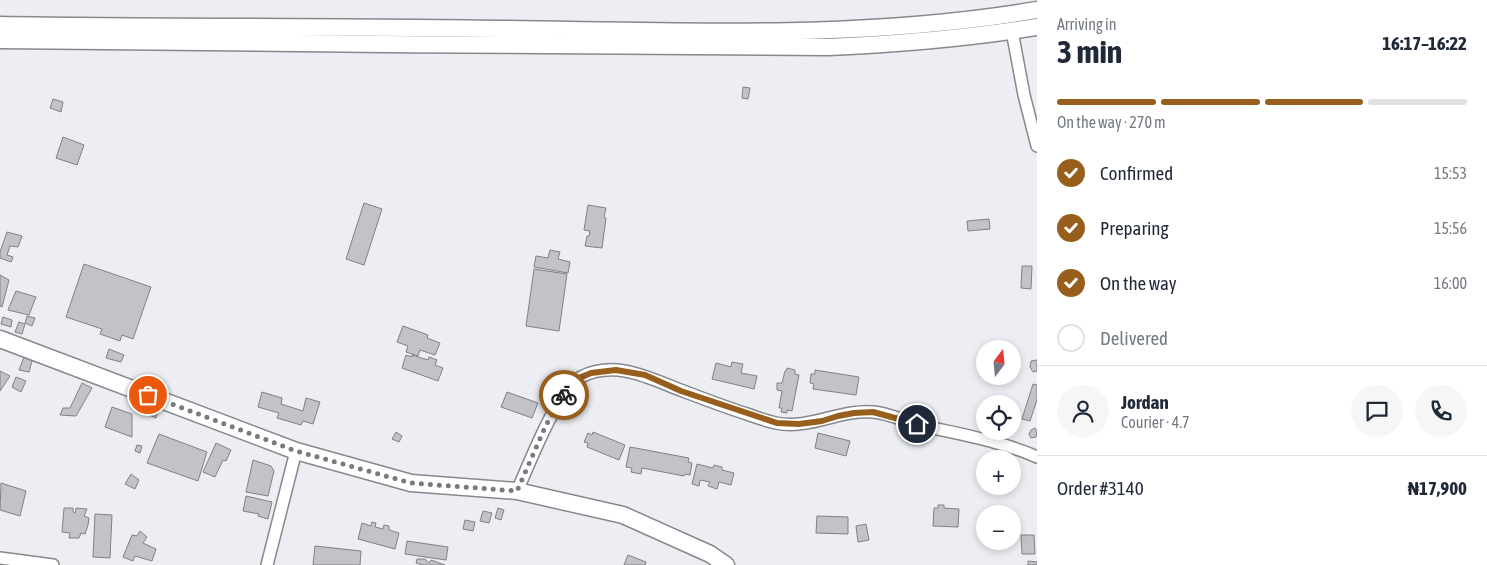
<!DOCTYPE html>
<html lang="en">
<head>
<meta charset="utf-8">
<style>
  :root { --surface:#fff; --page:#f6f6f7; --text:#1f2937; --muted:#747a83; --line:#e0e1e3; --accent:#985e1c }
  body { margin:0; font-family:"Asap Condensed",sans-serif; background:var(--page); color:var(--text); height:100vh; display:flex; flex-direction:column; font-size:19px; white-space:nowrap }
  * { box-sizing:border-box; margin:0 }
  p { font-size:16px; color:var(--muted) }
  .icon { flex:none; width:28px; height:28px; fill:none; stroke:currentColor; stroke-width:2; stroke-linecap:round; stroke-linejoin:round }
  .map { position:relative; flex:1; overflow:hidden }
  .sheet { display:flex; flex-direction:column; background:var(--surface); width:450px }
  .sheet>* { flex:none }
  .needle { width:32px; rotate:16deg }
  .tools { position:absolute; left:976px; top:340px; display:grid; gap:10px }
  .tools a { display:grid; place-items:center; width:45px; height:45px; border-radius:50%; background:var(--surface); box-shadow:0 2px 8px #0003; font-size:25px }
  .pin { position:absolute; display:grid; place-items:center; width:42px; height:42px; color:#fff; margin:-21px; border:2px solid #fff; border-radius:50%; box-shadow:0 1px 5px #0007 }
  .courier { position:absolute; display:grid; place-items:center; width:50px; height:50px; margin:-25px; border:4px solid #985e1c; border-radius:50%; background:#fff; color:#222; box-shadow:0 1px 6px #0007 }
  .summary em { font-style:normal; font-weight:700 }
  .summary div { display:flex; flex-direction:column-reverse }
  .summary { display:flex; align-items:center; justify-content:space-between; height:85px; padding:0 20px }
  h1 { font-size:32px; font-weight:700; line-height:38px }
  .bar { display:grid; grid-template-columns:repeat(4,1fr); gap:8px 5px; align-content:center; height:60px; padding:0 20px }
  .bar i { height:6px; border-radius:4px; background:var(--line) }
  .bar .active { background:var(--accent) }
  .bar p { grid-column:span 4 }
  .line { display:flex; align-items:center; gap:12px; padding:0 20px; border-top:1px solid var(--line) }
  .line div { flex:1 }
  .round { display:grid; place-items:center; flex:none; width:52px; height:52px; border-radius:26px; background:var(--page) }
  ol { padding:0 20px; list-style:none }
  li { display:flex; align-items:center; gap:15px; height:55px }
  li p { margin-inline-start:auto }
  li .icon { padding:5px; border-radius:50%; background:var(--accent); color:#fff; stroke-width:4 }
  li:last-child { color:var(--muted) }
  li i { width:28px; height:28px; border:2px solid var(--line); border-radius:50% }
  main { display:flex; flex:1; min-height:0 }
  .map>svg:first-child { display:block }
</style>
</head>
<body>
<main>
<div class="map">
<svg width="1037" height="565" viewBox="0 0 1037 565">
  <rect width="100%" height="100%" fill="#eceef3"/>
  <!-- building -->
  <g fill="#c1c3c8" stroke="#808186">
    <path d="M 743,87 L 750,88 L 748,99 L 742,98 Z"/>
    <path d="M 53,99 L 63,102 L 61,112 L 50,108 Z"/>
    <path d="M 63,137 L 84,145 L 77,165 L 56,158 Z"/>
    <path d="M 364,203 L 382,209 L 364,265 L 346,259 Z"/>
    <path d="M 588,205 L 606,208 L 604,217 L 606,218 L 602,248 L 585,246 L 587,236 L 589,236 L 590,231 L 584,230 Z"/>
    <path d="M 989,219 L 990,229 L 968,231 L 967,221 Z"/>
    <path d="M 7,232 L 22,236 L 18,247 L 10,246 L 7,255 L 13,257 L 11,262 L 0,258 L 0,252 Z"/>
    <path d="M 550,250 L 560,252 L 558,259 L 570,262 L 568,273 L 534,267 L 536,256 L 548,258 Z"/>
    <path d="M 84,264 L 151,287 L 133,339 L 122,335 L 120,341 L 100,334 L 102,329 L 66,317 Z"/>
    <path d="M 1022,266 L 1032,266 L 1031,289 L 1021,288 Z"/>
    <path d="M 534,269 L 567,274 L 559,331 L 526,326 Z"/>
    <path d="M 0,275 L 9,280 L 2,307 L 0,306 Z"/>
    <path d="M 16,291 L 36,297 L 29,315 L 8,310 Z"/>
    <path d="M 27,316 L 35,318 L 32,326 L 25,323 Z"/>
    <path d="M 3,317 L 12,320 L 11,327 L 1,324 Z"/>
    <path d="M 19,322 L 25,324 L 22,334 L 15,332 Z"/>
    <path d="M 403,326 L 428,335 L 427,338 L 440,343 L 435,355 L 420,350 L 418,356 L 406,352 L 408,346 L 397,342 Z"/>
    <path d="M 109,349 L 124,355 L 121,362 L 106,358 Z"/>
    <path d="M 406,355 L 412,357 L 412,355 L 428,360 L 429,357 L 437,360 L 435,365 L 443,368 L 438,381 L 402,368 Z"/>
    <path d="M 24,357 L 32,361 L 29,372 L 19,370 Z"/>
    <path d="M 1037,360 L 1037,371 L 1033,372 L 1030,367 L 1031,361 Z"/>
    <path d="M 732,362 L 743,364 L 741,373 L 757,376 L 754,389 L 712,379 L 716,363 L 731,367 Z"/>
    <path d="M 787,368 L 795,370 L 795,374 L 799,375 L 792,411 L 787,410 L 787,413 L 781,412 L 782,408 L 779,408 L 782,391 L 777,390 L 777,383 L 782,383 L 785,371 L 786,371 Z"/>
    <path d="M 815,370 L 859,377 L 856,395 L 813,389 L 814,384 L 810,383 L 811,374 L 815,374 Z"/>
    <path d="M 0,371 L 10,376 L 0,391 Z"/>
    <path d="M 16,377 L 26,381 L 21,392 L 12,387 Z"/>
    <path d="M 82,383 L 92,388 L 76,416 L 60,415 L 63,408 L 70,408 Z"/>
    <path d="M 1033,384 L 1037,385 L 1037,400 L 1030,421 L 1022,419 Z"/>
    <path d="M 262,392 L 282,398 L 281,404 L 303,411 L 306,398 L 320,402 L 313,424 L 303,421 L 301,425 L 277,418 L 279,413 L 258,407 Z"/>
    <path d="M 507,392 L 538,403 L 532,418 L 501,407 Z"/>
    <path d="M 152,404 L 159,407 L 156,418 L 149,415 Z"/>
    <path d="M 112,407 L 132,414 L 132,437 L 105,427 Z"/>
    <path d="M 1035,428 L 1037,431 L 1036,437 L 1031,438 L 1029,434 L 1031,430 Z"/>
    <path d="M 396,432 L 402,436 L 399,442 L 392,439 Z"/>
    <path d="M 593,432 L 625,445 L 619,460 L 587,447 L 588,443 L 584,442 L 588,433 L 592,435 Z"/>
    <path d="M 818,433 L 850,441 L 846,456 L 815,448 Z"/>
    <path d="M 159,434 L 207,452 L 198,481 L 147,463 Z"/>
    <path d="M 216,443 L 231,450 L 226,461 L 223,460 L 215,477 L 203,472 Z"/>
    <path d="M 137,445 L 142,446 L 140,453 L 135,451 Z"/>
    <path d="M 630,447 L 689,458 L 688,462 L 692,463 L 690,475 L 685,474 L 684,476 L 642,468 L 641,474 L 631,472 L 632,468 L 626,467 Z"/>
    <path d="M 253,460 L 271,466 L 274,471 L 268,496 L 246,492 Z"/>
    <path d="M 697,464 L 713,468 L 714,465 L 722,467 L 722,470 L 734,473 L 731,485 L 719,482 L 717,489 L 708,486 L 710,482 L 700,480 L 699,486 L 692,484 Z"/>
    <path d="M 131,474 L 139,480 L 135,489 L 125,484 Z"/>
    <path d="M 1,483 L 26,491 L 20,516 L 0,510 Z"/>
    <path d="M 246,496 L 272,502 L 268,519 L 258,516 L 259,514 L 243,511 Z"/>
    <path d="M 938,505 L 944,505 L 944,508 L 959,509 L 958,527 L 933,526 L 934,508 L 938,508 Z"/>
    <path d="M 64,508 L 73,508 L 73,512 L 75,513 L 76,508 L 87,509 L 84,516 L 89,518 L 88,525 L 85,534 L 81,533 L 79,538 L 69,538 L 70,533 L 62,532 Z"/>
    <path d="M 498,508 L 504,510 L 501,520 L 495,518 Z"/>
    <path d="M 483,511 L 492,513 L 489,523 L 480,521 Z"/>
    <path d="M 95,514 L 112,515 L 110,558 L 93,557 Z"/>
    <path d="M 817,516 L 848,517 L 848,534 L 816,533 Z"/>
    <path d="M 465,520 L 475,522 L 473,531 L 463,529 Z"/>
    <path d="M 372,522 L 376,523 L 375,527 L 383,529 L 384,525 L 389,526 L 389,530 L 399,533 L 395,549 L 358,539 L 362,523 L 371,526 Z"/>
    <path d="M 866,524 L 869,540 L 858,542 L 856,526 Z"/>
    <path d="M 140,531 L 147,537 L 143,543 L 156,549 L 152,561 L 135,556 L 133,561 L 123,557 L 132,535 L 137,536 Z"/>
    <path d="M 1021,535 L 1034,535 L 1035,554 L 1022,554 Z"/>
    <path d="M 407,541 L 448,547 L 446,560 L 405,554 Z"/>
    <path d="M 315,546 L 361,551 L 360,565 L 313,565 Z"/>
    <path d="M 628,555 L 646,562 L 645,565 L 624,565 Z"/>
    <path d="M 417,559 L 425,559 L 429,563 L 431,560 L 445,565 L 423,565 L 416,563 Z"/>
    <path d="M 1028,561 L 1037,562 L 1037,565 L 1028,565 Z"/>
  </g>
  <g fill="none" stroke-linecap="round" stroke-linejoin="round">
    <!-- street casing -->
    <g stroke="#86888c" stroke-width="14">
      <g id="street">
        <path d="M 1012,31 L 1024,95 L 1037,146"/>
        <path d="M 517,491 C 529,465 557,390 581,377 C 616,359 651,379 683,391 C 704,399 725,407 747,414 C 756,417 766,421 776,423 C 809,430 840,409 873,412 C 887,413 902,420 916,424 C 956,434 999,440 1037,457"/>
        <path d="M 0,558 L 53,565"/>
        <path d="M 267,565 L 296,451"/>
      </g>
    </g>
    <!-- secondary casing -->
    <g stroke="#86888c" stroke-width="19">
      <g id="secondary">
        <path d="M 0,25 C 167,28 334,26 501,29 C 679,31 860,40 1037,10"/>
        <path d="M 0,40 C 276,42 553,47 829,47 C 898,44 968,38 1037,27"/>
        <path d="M 0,339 L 296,451 L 411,483 L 517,491 L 623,515 L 710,554 L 726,565"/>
      </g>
    </g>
    <!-- street -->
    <use href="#street" stroke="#fff" stroke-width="11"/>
    <!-- secondary -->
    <use href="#secondary" stroke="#fff" stroke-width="16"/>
  </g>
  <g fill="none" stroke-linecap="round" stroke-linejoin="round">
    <!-- done -->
    <path stroke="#787a7d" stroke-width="5" stroke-dasharray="0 9" d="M 148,395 L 296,451 L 411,483 L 517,491 L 546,425 L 564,395"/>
    <!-- route -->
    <path stroke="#985e1c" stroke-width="6" d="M 564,395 L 579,378 L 591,373 L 616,370 L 645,375 L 681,391 L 777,423 L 799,424 L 822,421 L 838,416 L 854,413 L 873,412 L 917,424"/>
  </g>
</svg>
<div class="tools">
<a><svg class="needle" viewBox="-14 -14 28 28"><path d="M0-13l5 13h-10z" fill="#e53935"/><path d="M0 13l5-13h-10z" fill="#747a83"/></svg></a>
<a><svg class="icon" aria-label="locate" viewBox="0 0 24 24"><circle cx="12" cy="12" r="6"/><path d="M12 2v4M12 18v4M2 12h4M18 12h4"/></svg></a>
<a>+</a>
<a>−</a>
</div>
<div class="pin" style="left:148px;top:395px;background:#ea580c"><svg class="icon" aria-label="bag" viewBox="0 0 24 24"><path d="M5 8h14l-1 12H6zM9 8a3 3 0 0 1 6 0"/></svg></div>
<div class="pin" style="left:917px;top:424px;background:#1f2937"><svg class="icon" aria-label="home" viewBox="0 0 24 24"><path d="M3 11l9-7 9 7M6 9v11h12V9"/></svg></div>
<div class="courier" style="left:564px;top:395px"><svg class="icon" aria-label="bike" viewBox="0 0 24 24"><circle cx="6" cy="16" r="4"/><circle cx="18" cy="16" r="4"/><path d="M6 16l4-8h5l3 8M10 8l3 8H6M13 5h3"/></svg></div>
</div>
<section class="sheet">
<div class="summary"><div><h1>3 min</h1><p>Arriving in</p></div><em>16:17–16:22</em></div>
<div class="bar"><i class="active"></i><i class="active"></i><i class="active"></i><i></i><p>On the way · 270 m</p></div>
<ol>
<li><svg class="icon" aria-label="check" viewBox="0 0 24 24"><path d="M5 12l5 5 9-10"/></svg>Confirmed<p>15:53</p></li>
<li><svg class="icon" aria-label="check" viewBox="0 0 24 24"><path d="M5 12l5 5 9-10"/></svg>Preparing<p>15:56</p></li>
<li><svg class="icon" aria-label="check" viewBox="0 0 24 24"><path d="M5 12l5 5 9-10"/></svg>On the way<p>16:00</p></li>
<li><i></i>Delivered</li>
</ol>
<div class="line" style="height:90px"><a class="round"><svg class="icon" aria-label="person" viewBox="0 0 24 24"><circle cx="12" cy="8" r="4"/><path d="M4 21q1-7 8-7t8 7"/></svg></a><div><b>Jordan</b><p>Courier · 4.7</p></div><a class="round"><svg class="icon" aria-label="chat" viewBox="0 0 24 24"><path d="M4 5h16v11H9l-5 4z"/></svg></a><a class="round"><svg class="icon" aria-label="phone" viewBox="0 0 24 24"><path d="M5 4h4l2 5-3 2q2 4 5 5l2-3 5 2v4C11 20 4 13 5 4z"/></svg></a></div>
<div class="line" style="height:65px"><div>Order #3140</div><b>₦17,900</b></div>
</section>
</main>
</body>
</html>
